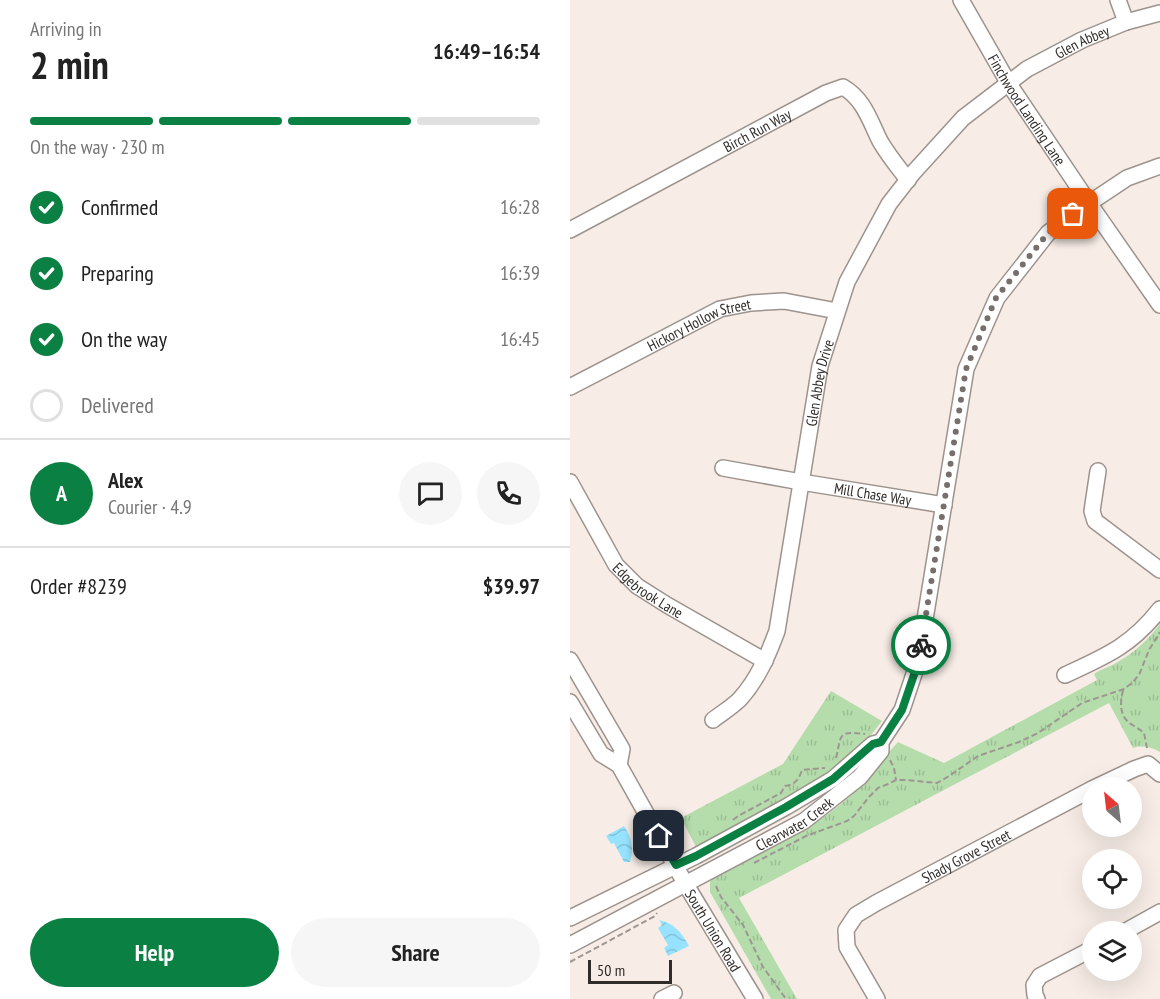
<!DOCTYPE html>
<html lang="en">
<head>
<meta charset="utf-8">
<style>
  :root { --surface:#fff; --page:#f6f6f6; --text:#222; --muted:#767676; --line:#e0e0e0; --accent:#0b8043 }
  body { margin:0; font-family:"PT Sans Narrow",sans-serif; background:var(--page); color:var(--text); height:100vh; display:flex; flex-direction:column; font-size:22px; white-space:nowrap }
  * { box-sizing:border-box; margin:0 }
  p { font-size:20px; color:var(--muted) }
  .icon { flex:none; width:33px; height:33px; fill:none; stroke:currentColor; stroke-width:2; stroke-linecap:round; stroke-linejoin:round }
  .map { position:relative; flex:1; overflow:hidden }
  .panel { display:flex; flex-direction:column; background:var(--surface); width:570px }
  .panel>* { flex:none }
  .needle { width:39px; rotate:332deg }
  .fabs { position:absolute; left:512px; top:777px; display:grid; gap:12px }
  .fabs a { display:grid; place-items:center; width:60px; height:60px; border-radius:50%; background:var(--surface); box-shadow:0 6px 24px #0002; font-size:30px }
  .scale { position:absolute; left:18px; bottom:15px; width:84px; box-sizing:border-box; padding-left:6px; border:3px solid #302c2a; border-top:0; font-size:16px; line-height:21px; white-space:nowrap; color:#302c2a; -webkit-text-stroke:4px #f7ece6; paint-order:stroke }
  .pin { position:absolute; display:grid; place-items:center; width:51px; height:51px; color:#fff; margin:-26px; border-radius:12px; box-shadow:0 3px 9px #0006 }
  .courier { position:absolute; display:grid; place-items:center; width:60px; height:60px; margin:-30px; border:4px solid #0b8043; border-radius:50%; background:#fff; color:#222; box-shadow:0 2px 8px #0007 }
  .head em { font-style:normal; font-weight:700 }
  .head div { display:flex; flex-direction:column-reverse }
  .head { display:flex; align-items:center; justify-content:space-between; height:102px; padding:0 30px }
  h1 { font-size:39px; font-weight:700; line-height:45px }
  .bar { display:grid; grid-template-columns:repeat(4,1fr); gap:9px 6px; align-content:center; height:72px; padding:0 30px }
  .bar i { height:8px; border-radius:4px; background:var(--line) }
  .bar .active { background:var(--accent) }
  .bar p { grid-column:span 4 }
  .line { display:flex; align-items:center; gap:15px; padding:0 30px; border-top:2px solid var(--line) }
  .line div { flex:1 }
  .round { display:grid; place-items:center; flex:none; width:63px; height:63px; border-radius:32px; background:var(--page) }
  ol { padding:0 30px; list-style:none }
  li { display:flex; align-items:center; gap:18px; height:66px }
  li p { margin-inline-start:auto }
  li .icon { padding:6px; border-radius:50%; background:var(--accent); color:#fff; stroke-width:4 }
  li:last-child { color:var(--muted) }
  li i { width:33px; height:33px; border:3px solid var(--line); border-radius:50% }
  .cta { display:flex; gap:12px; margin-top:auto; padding:12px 30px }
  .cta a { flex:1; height:69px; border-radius:36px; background:var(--accent); color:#fff; font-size:24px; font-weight:700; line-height:69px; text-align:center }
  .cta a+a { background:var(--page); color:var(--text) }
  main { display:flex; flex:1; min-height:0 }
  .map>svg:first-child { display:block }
</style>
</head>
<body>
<main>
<section class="panel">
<div class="head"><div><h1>2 min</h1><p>Arriving in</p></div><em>16:49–16:54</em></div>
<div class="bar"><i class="active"></i><i class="active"></i><i class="active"></i><i></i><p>On the way · 230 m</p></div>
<ol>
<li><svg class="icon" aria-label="check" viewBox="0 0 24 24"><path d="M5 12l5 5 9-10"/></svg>Confirmed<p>16:28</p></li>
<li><svg class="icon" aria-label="check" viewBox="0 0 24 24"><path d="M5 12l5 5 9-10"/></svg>Preparing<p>16:39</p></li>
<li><svg class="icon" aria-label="check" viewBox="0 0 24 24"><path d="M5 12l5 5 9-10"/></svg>On the way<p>16:45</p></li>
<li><i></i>Delivered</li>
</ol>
<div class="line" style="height:108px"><b class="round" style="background:var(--accent);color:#fff">A</b><div><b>Alex</b><p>Courier · 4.9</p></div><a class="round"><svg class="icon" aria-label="chat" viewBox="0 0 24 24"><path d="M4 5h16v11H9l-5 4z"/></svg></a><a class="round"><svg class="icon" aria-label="phone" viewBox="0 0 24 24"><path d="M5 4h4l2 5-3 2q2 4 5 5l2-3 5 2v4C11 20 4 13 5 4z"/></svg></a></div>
<div class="line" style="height:78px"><div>Order #8239</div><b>$39.97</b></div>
<div class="cta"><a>Help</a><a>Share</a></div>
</section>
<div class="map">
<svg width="590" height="999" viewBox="0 0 590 999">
  <defs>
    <pattern id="grass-tufts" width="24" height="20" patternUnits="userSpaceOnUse" patternTransform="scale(1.5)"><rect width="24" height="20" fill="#b5ddac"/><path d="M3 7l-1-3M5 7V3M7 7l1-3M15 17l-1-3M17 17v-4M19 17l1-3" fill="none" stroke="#9cbe94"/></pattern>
    <pattern id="water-waves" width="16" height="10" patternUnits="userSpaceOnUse" patternTransform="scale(1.5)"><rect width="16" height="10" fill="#97e3ff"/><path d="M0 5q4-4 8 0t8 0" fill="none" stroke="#82c3db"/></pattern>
  </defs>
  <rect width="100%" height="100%" fill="#f7ece6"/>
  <!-- grass -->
  <g fill="url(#grass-tufts)">
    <path d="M 590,624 L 590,752 C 582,747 572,745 563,748 L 539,703 L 169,898 L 227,999 L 201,999 L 140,892 L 140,882 L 144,876 C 189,852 241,832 279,797 C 297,780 311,760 328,742 L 374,763 L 527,680 L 524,674 C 531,669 539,667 546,663 C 564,653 578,640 590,624 Z"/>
    <path d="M 261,691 L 312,721 L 294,744 L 252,780 L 126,847 L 111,818 L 213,764 Z"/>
  </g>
  <!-- water -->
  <g fill="url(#water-waves)">
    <path d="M 54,826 C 62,838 64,848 60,862 L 54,862 L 44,843 L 41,844 L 36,836 Z"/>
    <path d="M 89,920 C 104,923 112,933 119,946 L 98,956 L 94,948 L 98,945 L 88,928 L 92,925 Z"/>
  </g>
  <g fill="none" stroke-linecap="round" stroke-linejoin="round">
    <!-- minor casing -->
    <g stroke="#9d938d" stroke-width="18">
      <g id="minor">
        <path id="s1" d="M 391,0 L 439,84 L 519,203 L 590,305"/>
        <path d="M 548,0 L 556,22"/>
        <path id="s2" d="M 0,230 L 256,93 L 273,87 C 294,99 300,121 310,141 C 318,155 328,167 338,180"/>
        <path id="s3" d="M 0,387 L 150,309 L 181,303 L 214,301 L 267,311"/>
        <path id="s4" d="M 153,468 L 231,482 L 374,505"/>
        <path d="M 528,471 L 522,511 L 525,521 L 590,570"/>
        <path id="s5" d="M 0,482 L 46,565 L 67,586 L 97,605 L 195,661"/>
        <path d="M 0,660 L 52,749 L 49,765"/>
        <path d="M 495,675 C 536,656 561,646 590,609"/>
        <path id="s6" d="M 0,702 L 31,754 L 49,765 L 115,883 L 185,999"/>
        <path id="s7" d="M 143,720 C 152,713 162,707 170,699 C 188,679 198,655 207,631 L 250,366 L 277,282 L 319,204 L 343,173 L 393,118 L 457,69 L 512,40 L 556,22 L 590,13"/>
        <path d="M 524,788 L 564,769 L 578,764 L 590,774"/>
        <path d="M 0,918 L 126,856 L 216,807 L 263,779 L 303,744 L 311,742"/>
        <path d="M 554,932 L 590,912"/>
        <path id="s8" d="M 0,945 L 234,821 L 290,777 L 311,751 L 311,742 L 332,710 L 348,662 L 396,369 L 427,298 L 478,233 L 503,214 L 557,178 L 590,166"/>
        <path d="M 92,999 L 104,993"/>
        <path id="s9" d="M 307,999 L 277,947 L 276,930 L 286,915 L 306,903 L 522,789"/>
        <path d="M 467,999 L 465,995 L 464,985 L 470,976 L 522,949"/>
      </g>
    </g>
    <!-- path -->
    <g stroke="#9e9692" stroke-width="2" stroke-dasharray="6 3" stroke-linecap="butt">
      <path d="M 553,690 C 550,703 549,716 561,724 C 565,727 570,729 574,733 L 577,748"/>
      <path d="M 266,758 C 272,734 267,731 295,734"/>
      <path d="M 320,760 L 324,768 L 326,780"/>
      <path d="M 163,820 L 168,816 L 211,793 L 215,786 C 225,785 229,779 232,770 L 255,768"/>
      <path d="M 184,863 L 236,836 L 277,821 L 284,816 L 299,797 L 308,788 L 318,784 L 326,780 L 337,780 L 367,783 L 379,776 L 408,756 L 449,742 L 468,733 L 512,703 L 554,689 L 562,683 L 569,675 L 579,650 L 590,632"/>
      <path d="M 146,886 L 151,897 L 173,925 L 193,967 L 216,999"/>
      <path d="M 0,962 L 85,916 L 87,913"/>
    </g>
    <!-- minor -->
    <use href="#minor" stroke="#fff" stroke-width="15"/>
  </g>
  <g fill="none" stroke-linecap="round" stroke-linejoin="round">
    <!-- done -->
    <path stroke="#766f6c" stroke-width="6" stroke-dasharray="0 10.8" d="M 351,645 L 396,369 L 426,298 L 478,233 L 503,214"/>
    <!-- route -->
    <path stroke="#0b8043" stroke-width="8" d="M 89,836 L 106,865 L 126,856 L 216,807 L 263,779 L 303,744 L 311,742 L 332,710 L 348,663 L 351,645"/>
  </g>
  <g text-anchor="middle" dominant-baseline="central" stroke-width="5" stroke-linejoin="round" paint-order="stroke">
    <!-- street labels -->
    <g font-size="15" fill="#302c2a" stroke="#f7ece6">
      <text stroke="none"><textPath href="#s7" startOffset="813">Glen Abbey</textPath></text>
      <text stroke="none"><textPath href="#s1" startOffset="128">Finchwood Landing Lane</textPath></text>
      <text stroke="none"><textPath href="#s2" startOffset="212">Birch Run Way</textPath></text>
      <text stroke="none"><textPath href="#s3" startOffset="144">Hickory Hollow Street</textPath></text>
      <text stroke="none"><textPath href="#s7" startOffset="364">Glen Abbey Drive</textPath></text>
      <text stroke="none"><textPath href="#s4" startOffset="152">Mill Chase Way</textPath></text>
      <text stroke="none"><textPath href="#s5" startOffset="136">Edgebrook Lane</textPath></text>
      <text stroke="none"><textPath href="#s8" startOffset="255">Clearwater Creek</textPath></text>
      <text stroke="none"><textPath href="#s9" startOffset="220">Shady Grove Street</textPath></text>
      <text stroke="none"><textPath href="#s6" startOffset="272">South Union Road</textPath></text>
    </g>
  </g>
</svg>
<div class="fabs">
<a><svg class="needle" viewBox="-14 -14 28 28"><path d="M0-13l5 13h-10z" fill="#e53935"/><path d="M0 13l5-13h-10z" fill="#767676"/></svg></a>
<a><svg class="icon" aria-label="locate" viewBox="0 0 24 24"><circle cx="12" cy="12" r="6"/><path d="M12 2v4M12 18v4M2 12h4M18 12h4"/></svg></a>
<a><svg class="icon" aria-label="layers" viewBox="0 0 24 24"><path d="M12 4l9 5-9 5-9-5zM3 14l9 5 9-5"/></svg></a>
</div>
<div class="scale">50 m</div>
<div class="pin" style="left:503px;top:214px;background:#ea580c"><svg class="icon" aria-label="bag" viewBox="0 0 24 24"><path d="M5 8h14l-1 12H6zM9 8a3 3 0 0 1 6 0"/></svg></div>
<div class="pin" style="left:89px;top:836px;background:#1f2937"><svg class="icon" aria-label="home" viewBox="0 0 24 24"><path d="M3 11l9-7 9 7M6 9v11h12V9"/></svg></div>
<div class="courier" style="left:351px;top:645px"><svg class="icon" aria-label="bike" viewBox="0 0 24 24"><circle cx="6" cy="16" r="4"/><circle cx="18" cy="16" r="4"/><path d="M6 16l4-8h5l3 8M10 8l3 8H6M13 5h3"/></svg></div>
</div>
</main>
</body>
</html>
